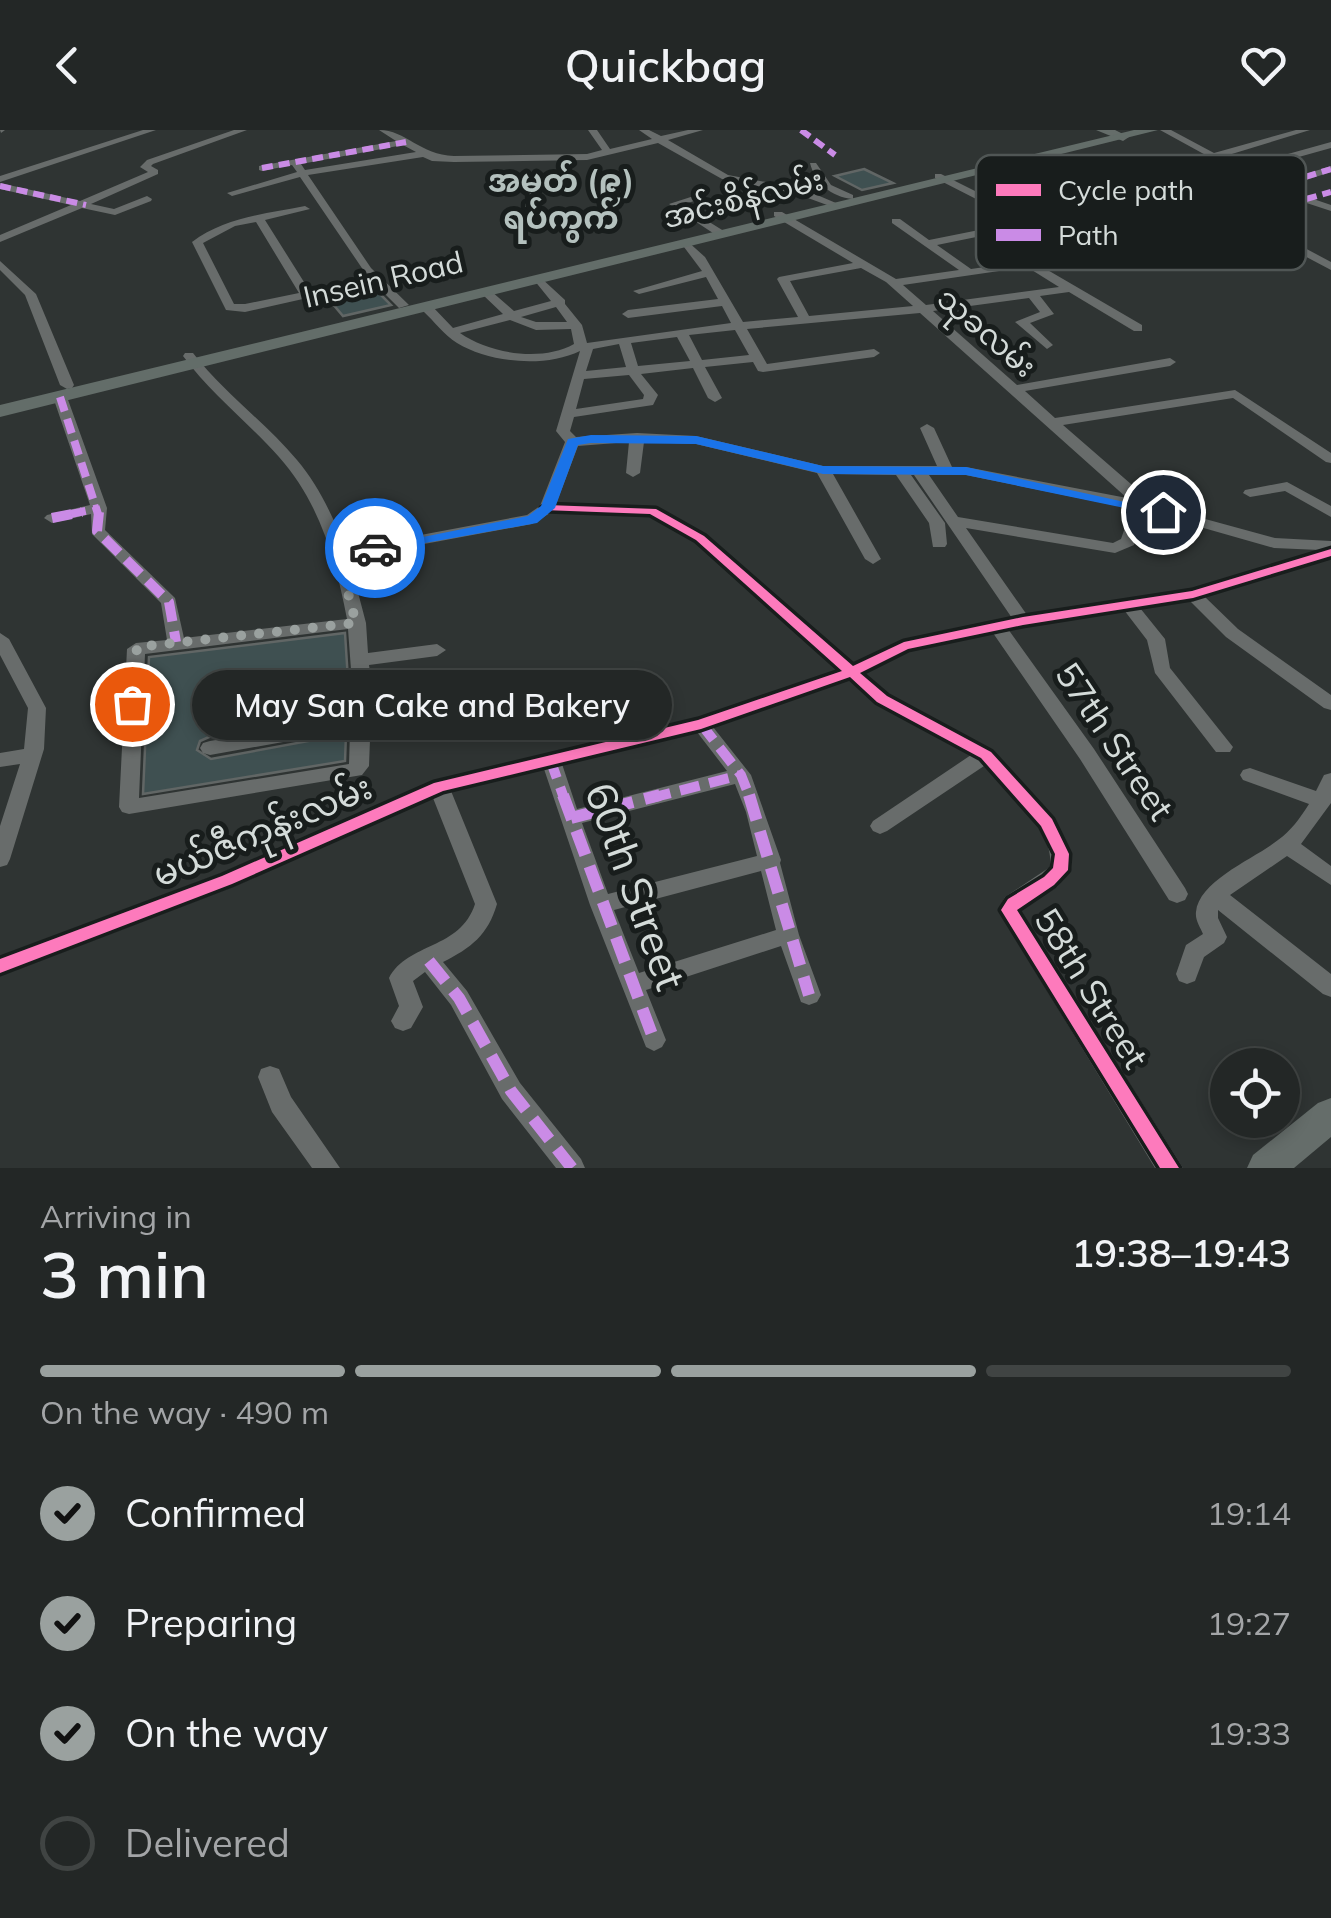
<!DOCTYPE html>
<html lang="en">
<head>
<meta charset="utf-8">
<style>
  :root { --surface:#232726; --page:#2b2f2e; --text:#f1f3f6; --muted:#a3a5a7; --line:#404443; --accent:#9aa19f }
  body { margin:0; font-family:Mulish,"Noto Sans Myanmar",sans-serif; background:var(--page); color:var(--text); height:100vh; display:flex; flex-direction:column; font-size:38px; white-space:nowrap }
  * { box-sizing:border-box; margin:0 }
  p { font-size:32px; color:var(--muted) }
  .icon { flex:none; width:55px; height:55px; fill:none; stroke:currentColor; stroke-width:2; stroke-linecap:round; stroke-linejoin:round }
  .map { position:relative; height:1038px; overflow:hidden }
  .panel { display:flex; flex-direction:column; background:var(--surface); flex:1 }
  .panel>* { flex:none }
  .tools { position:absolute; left:1210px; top:918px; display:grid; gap:20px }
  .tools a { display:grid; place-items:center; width:90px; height:90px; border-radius:50%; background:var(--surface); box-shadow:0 5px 15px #0003,0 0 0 2px var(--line); font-size:50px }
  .pin { position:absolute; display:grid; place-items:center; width:85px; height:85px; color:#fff; margin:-42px; border:5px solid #fff; border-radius:50%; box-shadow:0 2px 10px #0007 }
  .courier { position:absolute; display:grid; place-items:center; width:100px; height:100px; margin:-50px; border:8px solid #1a73e8; border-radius:50%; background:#fff; color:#222; box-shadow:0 2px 12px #0007 }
  .bubble { position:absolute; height:70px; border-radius:35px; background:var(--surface); box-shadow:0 5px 15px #0003,0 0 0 2px var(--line); font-size:32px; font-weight:600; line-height:70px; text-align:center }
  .headline em { font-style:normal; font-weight:600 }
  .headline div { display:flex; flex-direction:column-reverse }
  .headline { display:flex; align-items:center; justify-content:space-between; height:170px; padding:0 40px }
  h1 { font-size:65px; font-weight:600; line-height:75px }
  .bar { display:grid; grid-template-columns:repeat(4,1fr); gap:15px 10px; align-content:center; height:120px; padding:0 40px }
  .bar i { height:12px; border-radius:8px; background:var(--line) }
  .bar .selected { background:var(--accent) }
  .bar p { grid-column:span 4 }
  ol { padding:0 40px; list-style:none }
  li { display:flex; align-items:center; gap:30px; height:110px }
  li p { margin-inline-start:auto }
  li .icon { padding:10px; border-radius:50%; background:var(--accent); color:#111; stroke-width:4 }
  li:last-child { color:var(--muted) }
  li i { width:55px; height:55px; border:5px solid var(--line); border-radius:50% }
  header { display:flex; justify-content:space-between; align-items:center; height:130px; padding:0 40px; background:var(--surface); font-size:45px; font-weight:600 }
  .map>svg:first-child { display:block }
</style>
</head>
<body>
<header><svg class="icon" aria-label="back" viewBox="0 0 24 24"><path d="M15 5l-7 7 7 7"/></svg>Quickbag<svg class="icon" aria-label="heart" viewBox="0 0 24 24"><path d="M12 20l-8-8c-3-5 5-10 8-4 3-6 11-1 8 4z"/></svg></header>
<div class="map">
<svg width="1331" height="1038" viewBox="0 0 1331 1038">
  <rect width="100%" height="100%" fill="#2f3433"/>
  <!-- building -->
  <g fill="#3f5051" stroke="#616665" stroke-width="2.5">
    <path d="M 864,39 L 893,53 L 862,60 L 835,46 Z"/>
    <path d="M 373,157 L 391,175 L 343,186 L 327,167 Z"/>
    <path d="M 345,503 L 348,550 L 216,573 L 204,584 L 218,593 L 348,570 L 347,584 L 209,607 L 200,611 L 197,620 L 211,629 L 346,604 L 345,631 L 143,664 L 149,527 Z"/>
  </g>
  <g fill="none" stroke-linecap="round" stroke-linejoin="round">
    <!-- street -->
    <g fill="#686c6b" fill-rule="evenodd">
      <path d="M 0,0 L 5,0 L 1,3 Z"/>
      <path d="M 143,0 L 156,0 L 0,52 L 0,46 Z"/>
      <path d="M 234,0 L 247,0 L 153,34 L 151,36 L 158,40 L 158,44 L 91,74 L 114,79 L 147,66 L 152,69 L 151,71 L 115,85 L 82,78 L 0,112 L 0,105 L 71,75 L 0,59 L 0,53 L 80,71 L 148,42 L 140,37 L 147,30 Z"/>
      <path d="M 379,0 C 406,0 420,25 454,26 L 587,24 L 602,20 L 588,0 L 597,0 L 610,19 L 652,9 L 639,0 L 649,0 L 661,6 L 688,0 L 703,0 L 668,10 L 728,45 L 803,59 L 843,76 L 838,79 L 797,64 L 722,49 L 658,13 L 587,30 L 454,32 L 432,31 L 423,27 L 308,45 L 371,138 L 409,175 L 399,178 L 374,153 L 245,182 L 226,180 L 192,112 C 225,87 265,84 305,76 L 310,79 L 265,90 L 309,160 L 368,147 L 300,47 L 232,66 L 227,63 L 297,42 L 292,35 L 262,41 L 259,40 L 259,36 L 396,11 ZM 403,15 L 416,22 L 305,40 L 301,34 ZM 256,92 L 299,163 L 245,174 L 234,174 L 203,113 L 235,96 Z"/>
      <path d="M 1160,0 L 1171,0 L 1214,23 L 1296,0 L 1310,0 L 1222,27 L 1227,31 L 1222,34 Z"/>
      <path d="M 1331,12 L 1331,18 L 1238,44 L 1271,55 L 1331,36 L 1331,42 L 1281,58 L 1331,75 L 1331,81 L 1236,50 L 1200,72 L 1206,78 L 1271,100 L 1331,132 L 1331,140 L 1263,104 L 1217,89 L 1159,92 L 1178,104 L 1178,108 L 1135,113 L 1103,126 L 1039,135 L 1142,195 L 1142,201 L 1134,201 L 1069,162 L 1040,166 L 1054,184 L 1030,193 L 1053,215 L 1047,219 L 1015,192 L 1040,182 L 1029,168 L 933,181 L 1017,255 L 1170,228 L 1176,232 L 1170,236 L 1025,261 L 1055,288 L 1235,260 L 1331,323 L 1331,333 L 1326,332 L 1233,268 L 1063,295 L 1139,361 L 1143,372 L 1275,408 L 1331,411 L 1331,427 L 1204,466 L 1238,499 L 1331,565 L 1331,580 L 1324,578 L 1226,507 L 1189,470 L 1140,478 L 1165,509 L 1170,538 L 1233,617 L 1230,622 L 1216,622 L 1155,543 L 1147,510 L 1124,480 L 1008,499 L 1094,619 L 1185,758 L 1188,764 L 1185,770 L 1177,773 L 1169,770 L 1080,629 L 993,503 L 909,521 L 864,543 L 888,565 L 993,620 L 1054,688 L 1072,724 L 1071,740 L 1057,757 L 1020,780 L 1183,1038 L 1155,1038 L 998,780 L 1005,767 L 1050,737 C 1055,699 1008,662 984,636 L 887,701 L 880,704 L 873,701 L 870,696 L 873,691 L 971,625 L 876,573 L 849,549 L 713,597 L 751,645 L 781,730 L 780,733 L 799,805 L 821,865 L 817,872 L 809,875 L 801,872 L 781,816 L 646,860 L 666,910 L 662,917 L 654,921 L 646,917 L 590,775 L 544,639 L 451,661 L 497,774 C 488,805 471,818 443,832 L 467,861 L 520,953 L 581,1029 L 585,1038 L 556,1038 L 502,969 L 451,875 L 425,842 L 413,851 L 423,877 L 411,898 L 403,901 L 395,898 L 391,891 L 399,876 L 389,848 C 408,812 460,820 475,774 L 433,668 L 235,756 L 0,846 L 0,826 L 219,744 L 432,652 L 697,588 L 839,540 L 694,411 L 649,385 L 550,383 L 532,394 L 349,428 L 366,493 L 368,523 L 437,514 L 446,520 L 437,526 L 369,535 L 372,557 L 369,636 L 362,645 L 129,684 L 122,682 L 119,677 L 127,519 L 136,513 L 167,510 L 161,473 L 92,404 L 91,384 L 52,393 L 44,388 L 47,385 L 90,375 L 53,267 L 55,264 L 60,263 L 67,267 L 107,378 L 105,400 L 175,468 L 184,508 L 347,489 C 336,431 320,373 279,327 C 248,292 211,264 183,226 L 185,223 L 193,223 C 224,263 265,292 297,330 C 319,356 333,387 346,419 L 527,385 L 540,376 L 565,312 L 556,301 L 580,221 C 545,238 490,233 457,213 C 444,205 434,191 423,181 L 423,175 L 431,175 L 453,198 L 503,184 L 483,165 L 483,161 L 491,161 L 514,181 L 551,171 L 534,150 L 540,147 L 565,170 L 565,174 L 582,195 L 587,213 L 731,193 L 722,176 L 628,188 L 622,184 L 628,180 L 718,169 L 706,147 L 639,164 L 633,161 L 702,141 L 681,113 L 686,110 L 705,127 L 743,192 L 798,187 L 777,149 L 779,147 L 853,133 L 774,86 L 774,82 L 782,82 L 896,149 L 959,140 L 892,93 L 892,89 L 900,89 L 929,110 L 984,99 L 979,93 L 980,71 L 935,48 L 935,44 L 941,44 L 985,66 L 1022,60 L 1066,79 L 1057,81 L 1021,66 L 994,71 L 1069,110 L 1060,112 L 990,76 L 989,92 L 997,101 L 996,103 L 937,115 L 971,139 L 1101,120 L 1129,108 L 1163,104 L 1144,91 L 1015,35 L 1015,31 L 1021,31 L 1150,86 L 1204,84 L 1189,72 L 1203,62 L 1123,35 L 1131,33 L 1210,58 L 1220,51 L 1155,29 L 1163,27 L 1226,47 L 1231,44 L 1230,40 ZM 1027,137 L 1059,157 L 926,175 L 903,155 ZM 861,138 L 886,152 L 913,176 L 809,186 L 790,151 ZM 556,177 L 567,192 L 536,192 L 521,187 ZM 920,183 L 1127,368 L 966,337 L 952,337 L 934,298 L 927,294 L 920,298 L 937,336 L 823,336 L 696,306 L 637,303 L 576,307 L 570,301 L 574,287 L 653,275 L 658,265 L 641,244 L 693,238 L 708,268 L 715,272 L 722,268 L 705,237 L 753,232 L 758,241 L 763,242 L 874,227 L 880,223 L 874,219 L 767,234 L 747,199 ZM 510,190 L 536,200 L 571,199 L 574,214 C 542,232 490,224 460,203 ZM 735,200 L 749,225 L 702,230 L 689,205 ZM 677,207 L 690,231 L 638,236 L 631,213 ZM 619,214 L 626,237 L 586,241 L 593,219 ZM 629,245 L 644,265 L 643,269 L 576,279 L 584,249 ZM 629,312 L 626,343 L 633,347 L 640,343 L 644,312 L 696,314 L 817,343 L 865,429 L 873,434 L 881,429 L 833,344 L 896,345 L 929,393 L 933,417 L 945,417 L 947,414 L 945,393 L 911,345 L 914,345 L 1012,488 L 898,512 L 853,534 L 706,405 L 657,378 L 556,374 L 578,316 ZM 929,345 L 966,345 L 1128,378 L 1129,386 L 1121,409 L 1113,413 L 958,387 ZM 1144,381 L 1274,418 L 1320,420 L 1191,459 L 1027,485 L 966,398 L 1115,423 L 1134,415 ZM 348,499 L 352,553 L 217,577 L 208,583 L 217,589 L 352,565 L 351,587 L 210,611 L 203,613 L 200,618 L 203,623 L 210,625 L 350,600 L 349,634 L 139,668 L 145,524 ZM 697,602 L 727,641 L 577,679 L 562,634 ZM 735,654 L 746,682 L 757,726 L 608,764 L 582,693 ZM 761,741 L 776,800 L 639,843 L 614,780 Z"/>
      <path d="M 810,33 L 816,33 L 831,55 L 853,65 L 853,69 C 831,67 815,53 810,33 Z"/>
      <path d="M 697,65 L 706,67 L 682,75 L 727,103 L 727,107 L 719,107 L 669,74 Z"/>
      <path d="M 0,131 L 36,164 L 74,255 L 72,258 L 67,259 L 60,255 L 25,165 L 0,140 Z"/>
      <path d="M 1287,352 L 1331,376 L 1331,387 L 1285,361 L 1250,367 L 1243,363 L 1245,360 Z"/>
      <path d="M 0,503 L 9,509 L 46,578 L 44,619 L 10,729 L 7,735 L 0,737 L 0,696 L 20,634 L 0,637 L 0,623 L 24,619 L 28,578 L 0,525 Z"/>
      <path d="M 1250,638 L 1316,661 L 1324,645 L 1331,643 L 1331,673 L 1301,714 L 1331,736 L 1331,755 L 1287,726 L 1230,765 L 1331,844 L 1331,867 L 1323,864 L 1218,780 L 1218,788 L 1227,807 L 1224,813 L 1204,827 L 1195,851 L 1187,854 L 1179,851 L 1176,844 L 1186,815 L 1203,804 C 1200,797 1195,790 1196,782 C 1199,750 1256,728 1278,710 C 1291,701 1300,688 1309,674 L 1243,650 L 1240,645 L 1243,640 Z"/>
      <path d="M 270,936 L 279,939 L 291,967 L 340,1038 L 312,1038 L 272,982 L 258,947 L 261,939 Z"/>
    </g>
    <!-- secondary -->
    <g fill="#656d6a" fill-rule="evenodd">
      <path d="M 1096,0 L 1115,0 L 1129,7 L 1123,11 Z"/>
      <path d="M 1331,968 L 1331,1007 L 1294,1038 L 1247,1038 L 1253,1025 L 1318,973 Z"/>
    </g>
    <!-- primary -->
    <path fill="#636d69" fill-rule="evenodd" d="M 1134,0 L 1158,0 L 0,287 L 0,275 Z"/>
    <!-- quiet-far3 -->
    <g stroke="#ca8be6" stroke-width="6" stroke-dasharray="11 6" stroke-linecap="butt">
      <path d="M 801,0 L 835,25"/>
      <path d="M 262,38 L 406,12"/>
      <path d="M 0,56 L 86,75"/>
      <path d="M 1273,57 L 1331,39"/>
      <path d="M 1306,69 L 1331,62"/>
    </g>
    <!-- quiet-far2 -->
    <g stroke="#ca8be6" stroke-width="8" stroke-dasharray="15 8" stroke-linecap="butt">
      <path d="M 60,267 L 98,384"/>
      <path d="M 71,384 L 99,378"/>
    </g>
    <!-- quiet-far1 -->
    <g stroke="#ca8be6" stroke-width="10" stroke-dasharray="20 10" stroke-linecap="butt">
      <path d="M 99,382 L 97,401 L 169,472 L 176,512"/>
      <path d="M 52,388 L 82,382"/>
      <path d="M 701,594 L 741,645 L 750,668"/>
      <path d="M 550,629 L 564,668"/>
      <path d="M 651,668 L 741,645"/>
    </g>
    <!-- quiet -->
    <g stroke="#ca8be6" stroke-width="12" stroke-dasharray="26 12" stroke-linecap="butt">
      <path d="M 563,665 L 654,910"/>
      <path d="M 749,665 L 809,865"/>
      <path d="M 571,688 L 660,665"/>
      <path d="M 429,831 L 459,868 L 511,961 L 572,1038"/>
    </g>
    <!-- cycleway casing -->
    <g stroke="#181d1c" stroke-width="7">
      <path id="cycleway" d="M 547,375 L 656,379 L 704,406 L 853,536 L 904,512 L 1023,487 L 1192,461 L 1331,419 L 1331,426 L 1193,468 L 1023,495 L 908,519 L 860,543 L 887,566 L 991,622 L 1052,689 L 1069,724 L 1068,740 L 1054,755 L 1017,780 L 1179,1038 L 1160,1038 L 1001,780 L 1008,769 L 1044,747 L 1053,738 L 1055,724 L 1041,696 L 981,628 L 877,572 L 850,547 L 701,599 L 443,661 L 232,754 L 0,843 L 0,829 L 222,746 L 434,653 L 698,590 L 842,541 L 696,410 L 650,384 L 543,380 L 542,378 Z"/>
    </g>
    <!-- cycleway -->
    <use href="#cycleway" fill="#fd7abc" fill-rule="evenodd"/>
  </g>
  <!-- route -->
  <path fill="#1a73e8" d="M 591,305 L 696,306 L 823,336 L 966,337 L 1170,382 L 1163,386 L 966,345 L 823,344 L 696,314 L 591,313 L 578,315 L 555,378 L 537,393 L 375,422 L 368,418 L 528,386 L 541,376 L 568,309 Z"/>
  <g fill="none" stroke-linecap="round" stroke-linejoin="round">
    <!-- done -->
    <path stroke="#9aa19f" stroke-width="10" stroke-dasharray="0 18" d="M 132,574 L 137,517 L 356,493 L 338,425 L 375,418"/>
  </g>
  <g text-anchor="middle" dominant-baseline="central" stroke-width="10" stroke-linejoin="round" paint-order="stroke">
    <!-- far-street labels -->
    <g font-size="30" fill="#d4dbd9" stroke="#181d1c">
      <text transform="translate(743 68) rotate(-14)">အင်းစိန်လမ်း</text>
      <text transform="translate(383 149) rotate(-13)">Insein Road</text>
      <text transform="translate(987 202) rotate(41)">သုခလမ်း</text>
    </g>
    <!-- far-quarter labels -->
    <g font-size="32" font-weight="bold" fill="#b4c1be" stroke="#181d1c">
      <text x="561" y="50">အမှတ် (၉)<tspan x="561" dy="37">ရပ်ကွက်</tspan></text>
    </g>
    <!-- street labels -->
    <g font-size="35" fill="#d4dbd9" stroke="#181d1c">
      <text transform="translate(1115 611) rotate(56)">57th Street</text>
      <text transform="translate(262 700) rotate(-23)">မယ်ဇီကုန်းလမ်း</text>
      <text transform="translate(1092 858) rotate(58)">58th Street</text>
    </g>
    <!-- near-street labels -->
    <g font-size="42" fill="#d4dbd9" stroke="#181d1c">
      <text transform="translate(636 756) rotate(70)">60th Street</text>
    </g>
  </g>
  <!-- legend -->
  <rect x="976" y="25" width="330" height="115" rx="15" fill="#181d1c" stroke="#505655" stroke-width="2.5"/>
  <rect x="996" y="54" width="45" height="12" fill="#fd7abc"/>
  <rect x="996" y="99" width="45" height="12" fill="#ca8be6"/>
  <g font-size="28" fill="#d4dbd9">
    <text x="1058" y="70">Cycle path</text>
    <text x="1058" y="115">Path</text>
  </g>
</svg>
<div class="tools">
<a><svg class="icon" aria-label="locate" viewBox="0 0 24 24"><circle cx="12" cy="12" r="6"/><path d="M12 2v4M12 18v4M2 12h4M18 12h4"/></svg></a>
</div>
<div class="pin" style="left:132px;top:574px;background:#ea580c"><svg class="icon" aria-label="bag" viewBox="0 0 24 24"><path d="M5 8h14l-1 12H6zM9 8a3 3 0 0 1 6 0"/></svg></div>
<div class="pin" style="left:1163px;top:382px;background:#1f2937"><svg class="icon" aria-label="home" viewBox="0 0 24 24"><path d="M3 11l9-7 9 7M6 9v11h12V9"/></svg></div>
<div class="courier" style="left:375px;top:418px"><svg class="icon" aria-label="car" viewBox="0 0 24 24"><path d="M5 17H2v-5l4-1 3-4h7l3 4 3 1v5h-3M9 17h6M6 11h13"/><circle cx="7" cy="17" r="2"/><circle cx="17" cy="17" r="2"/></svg></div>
<div class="bubble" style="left:192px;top:540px;width:480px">May San Cake and Bakery</div>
</div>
<section class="panel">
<div class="headline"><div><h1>3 min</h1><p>Arriving in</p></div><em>19:38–19:43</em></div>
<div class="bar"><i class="selected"></i><i class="selected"></i><i class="selected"></i><i></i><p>On the way · 490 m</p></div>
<ol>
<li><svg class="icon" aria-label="check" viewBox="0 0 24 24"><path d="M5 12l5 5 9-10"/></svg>Confirmed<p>19:14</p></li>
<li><svg class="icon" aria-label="check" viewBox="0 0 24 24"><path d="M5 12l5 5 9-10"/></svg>Preparing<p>19:27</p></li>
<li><svg class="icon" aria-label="check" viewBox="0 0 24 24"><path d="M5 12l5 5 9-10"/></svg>On the way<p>19:33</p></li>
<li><i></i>Delivered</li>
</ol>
</section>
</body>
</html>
